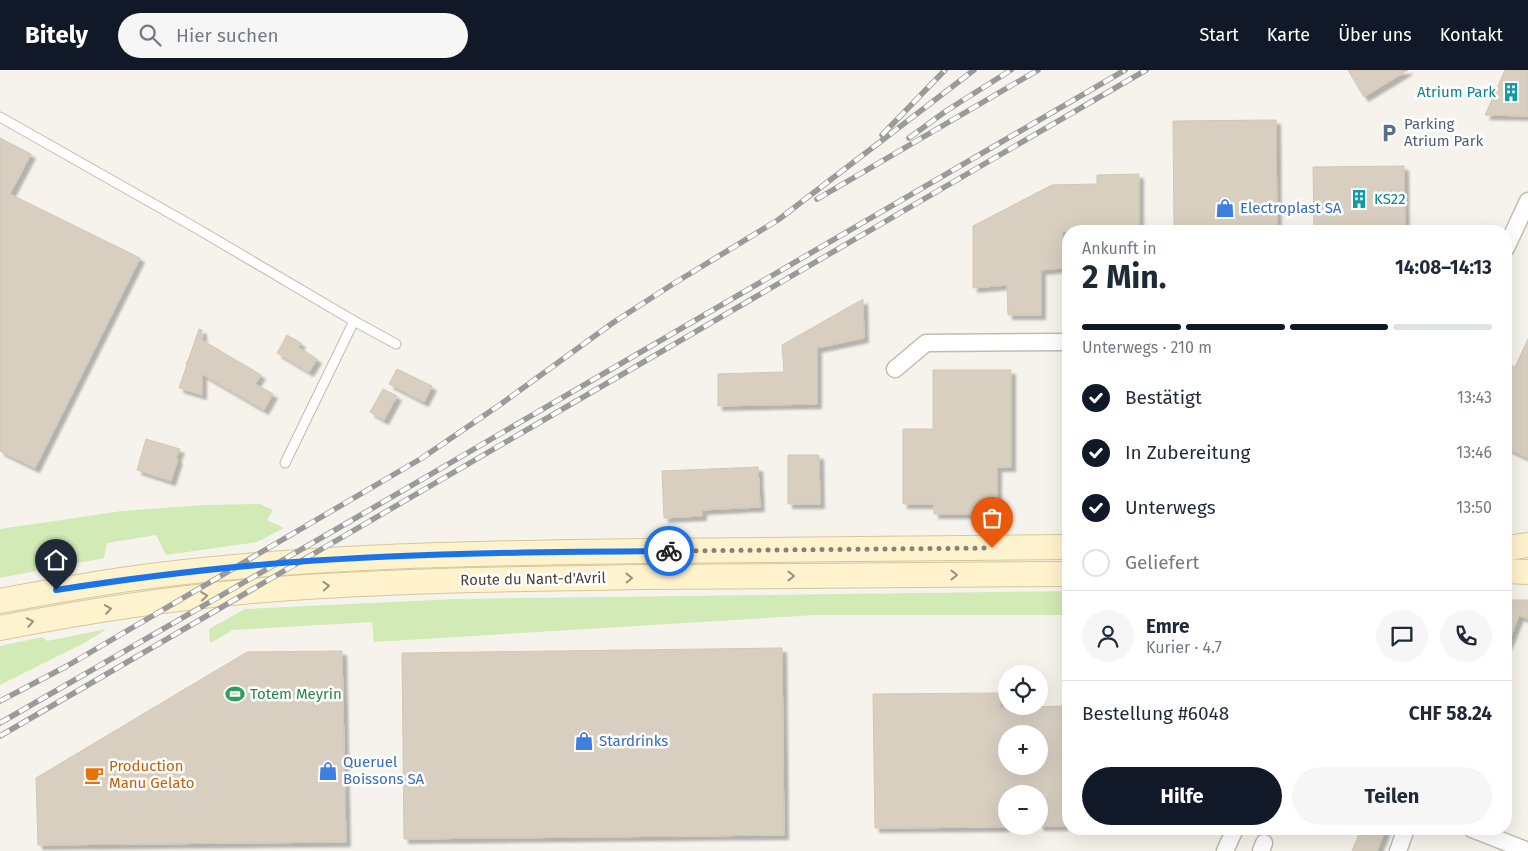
<!DOCTYPE html>
<html lang="de">
<head>
<meta charset="utf-8">
<style>
  :root { --surface:#fff; --page:#f6f6f7; --text:#1f2937; --muted:#747a83; --line:#e0e1e3; --accent:#111827 }
  body { margin:0; font-family:"Fira Sans",sans-serif; background:var(--page); color:var(--text); height:100vh; display:flex; flex-direction:column; font-size:19px; white-space:nowrap }
  * { box-sizing:border-box; margin:0 }
  p { font-size:16px; color:var(--muted) }
  .icon { flex:none; width:28px; height:28px; fill:none; stroke:currentColor; stroke-width:2; stroke-linecap:round; stroke-linejoin:round }
  .map { position:relative; flex:1; overflow:hidden }
  .details { position:absolute; left:1062px; top:155px; width:450px; height:610px; display:flex; flex-direction:column; background:var(--surface); border-radius:20px; box-shadow:0 5px 20px #0002 }
  .details>* { flex:none }
  .buttons { position:absolute; left:998px; top:595px; display:grid; gap:10px }
  .buttons a { display:grid; place-items:center; width:50px; height:50px; border-radius:50%; background:var(--surface); box-shadow:0 5px 20px #0002; font-size:25px }
  .pin { position:absolute; display:grid; place-items:center; width:42px; height:42px; color:#fff; margin:-51px -21px; border-radius:50% 50% 50% 0; rotate:-45deg; box-shadow:0 0 5px #0007 }
  .pin .icon { rotate:45deg }
  .courier { position:absolute; display:grid; place-items:center; width:50px; height:50px; margin:-25px; border:4px solid #1a73e8; border-radius:50%; background:#fff; color:#222; box-shadow:0 1px 6px #0007 }
  .head em { font-style:normal; font-weight:700 }
  .head div { display:flex; flex-direction:column-reverse }
  .head { display:flex; align-items:center; justify-content:space-between; height:85px; padding:0 20px }
  h1 { font-size:32px; font-weight:700; line-height:38px }
  .bar { display:grid; grid-template-columns:repeat(4,1fr); gap:8px 5px; align-content:center; height:60px; padding:0 20px }
  .bar i { height:6px; border-radius:4px; background:var(--line) }
  .bar .current { background:var(--accent) }
  .bar p { grid-column:span 4 }
  .line { display:flex; align-items:center; gap:12px; padding:0 20px; border-top:1px solid var(--line) }
  .line div { flex:1 }
  .round { display:grid; place-items:center; flex:none; width:52px; height:52px; border-radius:26px; background:var(--page) }
  ol { padding:0 20px; list-style:none }
  li { display:flex; align-items:center; gap:15px; height:55px }
  li p { margin-inline-start:auto }
  li .icon { padding:5px; border-radius:50%; background:var(--accent); color:#fff; stroke-width:4 }
  li:last-child { color:var(--muted) }
  li i { width:28px; height:28px; border:2px solid var(--line); border-radius:50% }
  .action { display:flex; gap:10px; margin-top:auto; padding:10px 20px }
  .action a { flex:1; height:58px; border-radius:30px; background:var(--accent); color:#fff; font-size:20px; font-weight:700; line-height:58px; text-align:center }
  .action a+a { background:var(--page); color:var(--text) }
  header { display:flex; align-items:center; gap:30px; box-sizing:border-box; height:70px; padding:0 25px; background:var(--accent); color:#fff }
  header strong { font-size:24px }
  nav { display:flex; gap:28px; margin-inline-start:auto; font-size:18px }
  .search { width:350px; height:45px; background:var(--page); display:flex; align-items:center; gap:12px; box-sizing:border-box; padding:0 18px; border-radius:28px; color:var(--muted); font-size:19px }
  .map>svg:first-child { display:block }
</style>
</head>
<body>
<header>
<strong>Bitely</strong>
<div class="search"><svg class="icon" aria-label="search" viewBox="0 0 24 24"><circle cx="10" cy="10" r="6"/><path d="M15 15l6 6"/></svg>Hier suchen</div>
<nav><a>Start</a><a>Karte</a><a>Über uns</a><a>Kontakt</a></nav>
</header>
<div class="map">
<svg width="1528" height="781" viewBox="0 0 1528 781">
  <defs>
    <filter id="shadow"><feDropShadow dx="4.5" dy="4.5" stdDeviation="1" flood-color="#0004"/></filter>
  </defs>
  <rect width="100%" height="100%" fill="#f6f3ec"/>
  <!-- green -->
  <g fill="#d2eab5">
    <path d="M 260,434 L 273,440 L 267,450 L 284,458 L 257,472 L 166,485 L 156,465 L 107,473 L 104,488 L 0,508 L 0,459 L 122,441 L 203,435 Z"/>
    <path d="M 1069,521 L 1069,545 L 816,545 L 374,572 L 372,552 L 233,560 L 210,573 L 209,559 L 245,539 L 456,529 Z"/>
    <path d="M 107,559 L 84,573 L 0,615 L 0,576 L 42,567 L 47,571 Z"/>
  </g>
  <!-- building -->
  <g fill="#d8cfc1" stroke="#d3c7b4" fill-rule="evenodd" filter="url(#shadow)">
    <path d="M 1348,0 L 1408,0 L 1364,27 Z"/>
    <path d="M 1505,0 L 1528,0 L 1528,46 L 1485,45 Z"/>
    <path d="M 1276,50 L 1277,161 L 1174,161 L 1173,51 Z"/>
    <path d="M 0,68 L 31,84 L 10,124 L 140,188 L 35,398 L 0,381 Z"/>
    <path d="M 1404,96 L 1405,161 L 1314,161 L 1313,97 Z"/>
    <path d="M 1139,104 L 1139,161 L 1062,161 L 1062,198 L 1041,200 L 1041,245 L 1008,245 L 1007,215 L 973,218 L 973,156 L 1052,115 L 1097,114 L 1097,105 Z"/>
    <path d="M 863,229 L 864,268 L 817,278 L 817,334 L 718,336 L 718,304 L 784,302 L 782,275 Z"/>
    <path d="M 199,259 L 202,260 L 202,270 L 261,305 L 255,314 L 273,324 L 264,340 L 202,304 L 202,325 L 179,318 L 187,295 L 186,294 L 189,288 Z"/>
    <path d="M 287,265 L 301,273 L 298,277 L 317,289 L 309,302 L 277,283 Z"/>
    <path d="M 1528,269 L 1528,388 L 1506,378 L 1506,293 L 1515,297 Z"/>
    <path d="M 397,299 L 432,316 L 424,332 L 389,314 Z"/>
    <path d="M 933,300 L 1011,300 L 1011,397 L 997,397 L 997,444 L 934,444 L 934,434 L 903,434 L 903,359 L 933,359 Z"/>
    <path d="M 383,319 L 397,326 L 384,350 L 370,342 Z"/>
    <path d="M 146,369 L 180,379 L 176,388 L 178,389 L 171,411 L 137,400 Z"/>
    <path d="M 788,385 L 819,385 L 820,434 L 788,434 Z"/>
    <path d="M 758,397 L 760,437 L 702,440 L 702,446 L 664,448 L 662,401 Z"/>
    <path d="M 1506,530 L 1528,530 L 1528,549 L 1519,546 L 1507,576 Z"/>
    <path d="M 782,578 L 784,765 L 404,769 L 402,583 Z"/>
    <path d="M 342,581 L 346,772 L 38,775 L 36,708 L 247,582 Z"/>
    <path d="M 999,623 L 1000,638 L 1062,636 L 1064,756 L 1039,756 L 1039,724 L 1006,724 L 1006,757 L 875,758 L 873,624 ZM 1006,664 L 1039,664 L 1039,696 L 1006,696 Z"/>
    <path d="M 1361,759 L 1386,759 L 1377,781 L 1352,781 Z"/>
  </g>
  <g fill="none" stroke-linecap="round" stroke-linejoin="round">
    <!-- service casing -->
    <g stroke="#c2bbae" stroke-width="11">
      <g id="service">
        <path d="M 0,47 L 196,158 L 354,251 L 396,274"/>
        <path d="M 285,393 L 354,251"/>
      </g>
    </g>
    <!-- minor casing -->
    <g stroke="#c2bbae" stroke-width="19">
      <g id="minor">
        <path d="M 1506,178 L 1528,131"/>
        <path d="M 895,299 L 926,273 L 1069,272"/>
        <path d="M 1472,759 L 1528,781"/>
        <path d="M 1225,781 L 1235,759"/>
        <path d="M 1261,781 L 1264,773"/>
        <path d="M 1398,781 L 1406,759"/>
      </g>
    </g>
    <!-- secondary casing -->
    <g stroke="#d6c79b" stroke-width="26">
      <g id="secondary">
        <path d="M 1506,478 L 1528,475"/>
        <path d="M 1506,501 L 1528,502"/>
        <path d="M 0,531 C 53,521 106,511 159,505 C 321,485 486,483 649,481 C 789,480 929,478 1069,477"/>
        <path d="M 0,558 C 92,540 184,526 277,519 C 399,510 521,509 643,507 C 785,506 927,505 1069,504"/>
      </g>
    </g>
    <!-- service -->
    <use href="#service" stroke="#fff" stroke-width="9"/>
    <!-- minor -->
    <use href="#minor" stroke="#fff" stroke-width="16"/>
    <!-- secondary -->
    <use href="#secondary" stroke="#fff3cd" stroke-width="24"/>
    <!-- rail casing -->
    <g stroke="#9a9a9a" stroke-width="5.5">
      <g id="rail">
        <path d="M 882,65 L 945,0"/>
        <path d="M 909,68 L 946,41 L 1011,0"/>
        <path d="M 817,129 L 1038,0"/>
        <path d="M 0,631 L 67,596 L 422,388 L 501,334 L 614,252 L 673,214 L 778,150 L 974,0"/>
        <path d="M 0,653 L 347,453 L 1125,0"/>
        <path d="M 0,666 L 1146,0"/>
      </g>
    </g>
    <!-- rail -->
    <use href="#rail" stroke="#fff" stroke-width="4" stroke-dasharray="11" stroke-linecap="butt"/>
  </g>
  <!-- one-way arrows -->
  <defs><path id="oneway-chevron" d="M-2-3.5L2.5 0L-2 3.5" fill="none" stroke-width="1.6" stroke-linecap="round" stroke-linejoin="round" transform="scale(1.25)"/></defs>
  <g stroke="#9c937c">
    <use href="#oneway-chevron" transform="translate(954 505)"/>
    <use href="#oneway-chevron" transform="translate(791 506)"/>
    <use href="#oneway-chevron" transform="translate(629 508) rotate(-1)"/>
    <use href="#oneway-chevron" transform="translate(326 516) rotate(-3)"/>
    <use href="#oneway-chevron" transform="translate(204 526) rotate(-6)"/>
    <use href="#oneway-chevron" transform="translate(108 539) rotate(-9)"/>
    <use href="#oneway-chevron" transform="translate(30 552) rotate(-11)"/>
  </g>
  <g fill="none" stroke-linecap="round" stroke-linejoin="round">
    <!-- done -->
    <path stroke="#878178" stroke-width="5" stroke-dasharray="0 9" d="M 669,481 L 992,478"/>
    <!-- route -->
    <path stroke="#1a73e8" stroke-width="6" d="M 56,520 C 127,509 198,500 269,494 C 402,483 536,482 669,481"/>
  </g>
  <!-- icons -->
  <defs>
    <g id="building-bare" transform="scale(1.5)"><path d="M-4-6H4V6H1V3H-1V6H-4ZM-2.5-4.3h1.7v1.8h-1.7ZM.8-4.3h1.7v1.8H.8ZM-2.5-1h1.7V.8h-1.7ZM.8-1h1.7V.8H.8Z" fill="#0f9aa8" stroke="#fff" stroke-width="2.5" paint-order="stroke"/></g>
    <g id="parking-bare" transform="scale(1.5)"><path d="M-3.5-5.5H1a3.5 3.5 0 0 1 0 7H-1V5.5H-3.5ZM-1-3.4V-.6H.8a1.4 1.4 0 0 0 0-2.8Z" fill="#5c6f8a" stroke="#fff" stroke-width="2.5" paint-order="stroke"/></g>
    <g id="shop-bare" transform="scale(1.5)"><path d="M-5-2.5h2.3a2.7 3.5 0 0 1 5.4 0H5L5.5 6h-11ZM-1.5-2.5h3a1.5 2.3 0 0 0-3 0Z" fill="#3f7fe0" stroke="#fff" stroke-width="2.5" paint-order="stroke"/></g>
    <g id="stadium-bare" transform="scale(1.5)"><path d="M0-5a6.5 5 0 1 0 0 10a6.5 5 0 1 0 0-10ZM-3.5-1.8h7v3.6h-7Z" fill="#2e9e5b" stroke="#fff" stroke-width="2.5" paint-order="stroke"/></g>
    <g id="cafe-bare" transform="scale(1.5)"><path d="M-5.5-4.5H6V0H3Q3 3.5 0 3.5H-2.5Q-5.5 3.5-5.5 0ZM3-3.2v2h1.7v-2ZM-6 4.5H4V6H-6Z" fill="#e8710a" stroke="#fff" stroke-width="2.5" paint-order="stroke"/></g>
  </defs>
  <g fill-rule="evenodd">
    <use href="#building-bare" x="1511" y="22"/>
    <use href="#parking-bare" x="1389" y="63"/>
    <use href="#building-bare" x="1359" y="129"/>
    <use href="#shop-bare" x="1225" y="138"/>
    <use href="#stadium-bare" x="235" y="624"/>
    <use href="#shop-bare" x="584" y="671"/>
    <use href="#shop-bare" x="328" y="701"/>
    <use href="#cafe-bare" x="94" y="705"/>
  </g>
  <g text-anchor="middle" dominant-baseline="central" stroke-width="5" stroke-linejoin="round" paint-order="stroke">
    <!-- culture labels -->
    <g font-size="15" fill="#0d838f" stroke="#fff" text-anchor="end">
      <text x="1496" y="22">Atrium Park</text>
      <text x="1374" y="129" text-anchor="start">KS22</text>
    </g>
    <!-- service labels -->
    <g font-size="15" fill="#4e5e75" stroke="#fff" text-anchor="start">
      <text x="1404" y="54">Parking<tspan x="1404" dy="17">Atrium Park</tspan></text>
    </g>
    <!-- shop labels -->
    <g font-size="15" fill="#366cbe" stroke="#fff" text-anchor="start">
      <text x="1240" y="138">Electroplast SA</text>
      <text x="599" y="671">Stardrinks</text>
      <text x="343" y="692">Queruel<tspan x="343" dy="17">Boissons SA</tspan></text>
    </g>
    <!-- street labels -->
    <g font-size="15" fill="#4b4439" stroke="#fff">
      <text transform="translate(533 509) rotate(-1)">Route du Nant-d'Avril</text>
    </g>
    <!-- leisure labels -->
    <g font-size="15" fill="#27864d" stroke="#fff" text-anchor="start">
      <text x="250" y="624">Totem Meyrin</text>
    </g>
    <!-- food labels -->
    <g font-size="15" fill="#c56008" stroke="#fff" text-anchor="start">
      <text x="109" y="696">Production<tspan x="109" dy="17">Manu Gelato</tspan></text>
    </g>
  </g>
</svg>
<div class="buttons">
<a><svg class="icon" aria-label="locate" viewBox="0 0 24 24"><circle cx="12" cy="12" r="6"/><path d="M12 2v4M12 18v4M2 12h4M18 12h4"/></svg></a>
<a>+</a>
<a>−</a>
</div>
<div class="pin" style="left:992px;top:478px;background:#ea580c"><svg class="icon" aria-label="bag" viewBox="0 0 24 24"><path d="M5 8h14l-1 12H6zM9 8a3 3 0 0 1 6 0"/></svg></div>
<div class="pin" style="left:56px;top:520px;background:#1f2937"><svg class="icon" aria-label="home" viewBox="0 0 24 24"><path d="M3 11l9-7 9 7M6 9v11h12V9"/></svg></div>
<div class="courier" style="left:669px;top:481px"><svg class="icon" aria-label="bike" viewBox="0 0 24 24"><circle cx="6" cy="16" r="4"/><circle cx="18" cy="16" r="4"/><path d="M6 16l4-8h5l3 8M10 8l3 8H6M13 5h3"/></svg></div>
<section class="details">
<div class="head"><div><h1>2 Min.</h1><p>Ankunft in</p></div><em>14:08–14:13</em></div>
<div class="bar"><i class="current"></i><i class="current"></i><i class="current"></i><i></i><p>Unterwegs · 210 m</p></div>
<ol>
<li><svg class="icon" aria-label="check" viewBox="0 0 24 24"><path d="M5 12l5 5 9-10"/></svg>Bestätigt<p>13:43</p></li>
<li><svg class="icon" aria-label="check" viewBox="0 0 24 24"><path d="M5 12l5 5 9-10"/></svg>In Zubereitung<p>13:46</p></li>
<li><svg class="icon" aria-label="check" viewBox="0 0 24 24"><path d="M5 12l5 5 9-10"/></svg>Unterwegs<p>13:50</p></li>
<li><i></i>Geliefert</li>
</ol>
<div class="line" style="height:90px"><a class="round"><svg class="icon" aria-label="person" viewBox="0 0 24 24"><circle cx="12" cy="8" r="4"/><path d="M4 21q1-7 8-7t8 7"/></svg></a><div><b>Emre</b><p>Kurier · 4.7</p></div><a class="round"><svg class="icon" aria-label="chat" viewBox="0 0 24 24"><path d="M4 5h16v11H9l-5 4z"/></svg></a><a class="round"><svg class="icon" aria-label="phone" viewBox="0 0 24 24"><path d="M5 4h4l2 5-3 2q2 4 5 5l2-3 5 2v4C11 20 4 13 5 4z"/></svg></a></div>
<div class="line" style="height:65px"><div>Bestellung #6048</div><b>CHF 58.24</b></div>
<div class="action"><a>Hilfe</a><a>Teilen</a></div>
</section>
</div>
</body>
</html>
